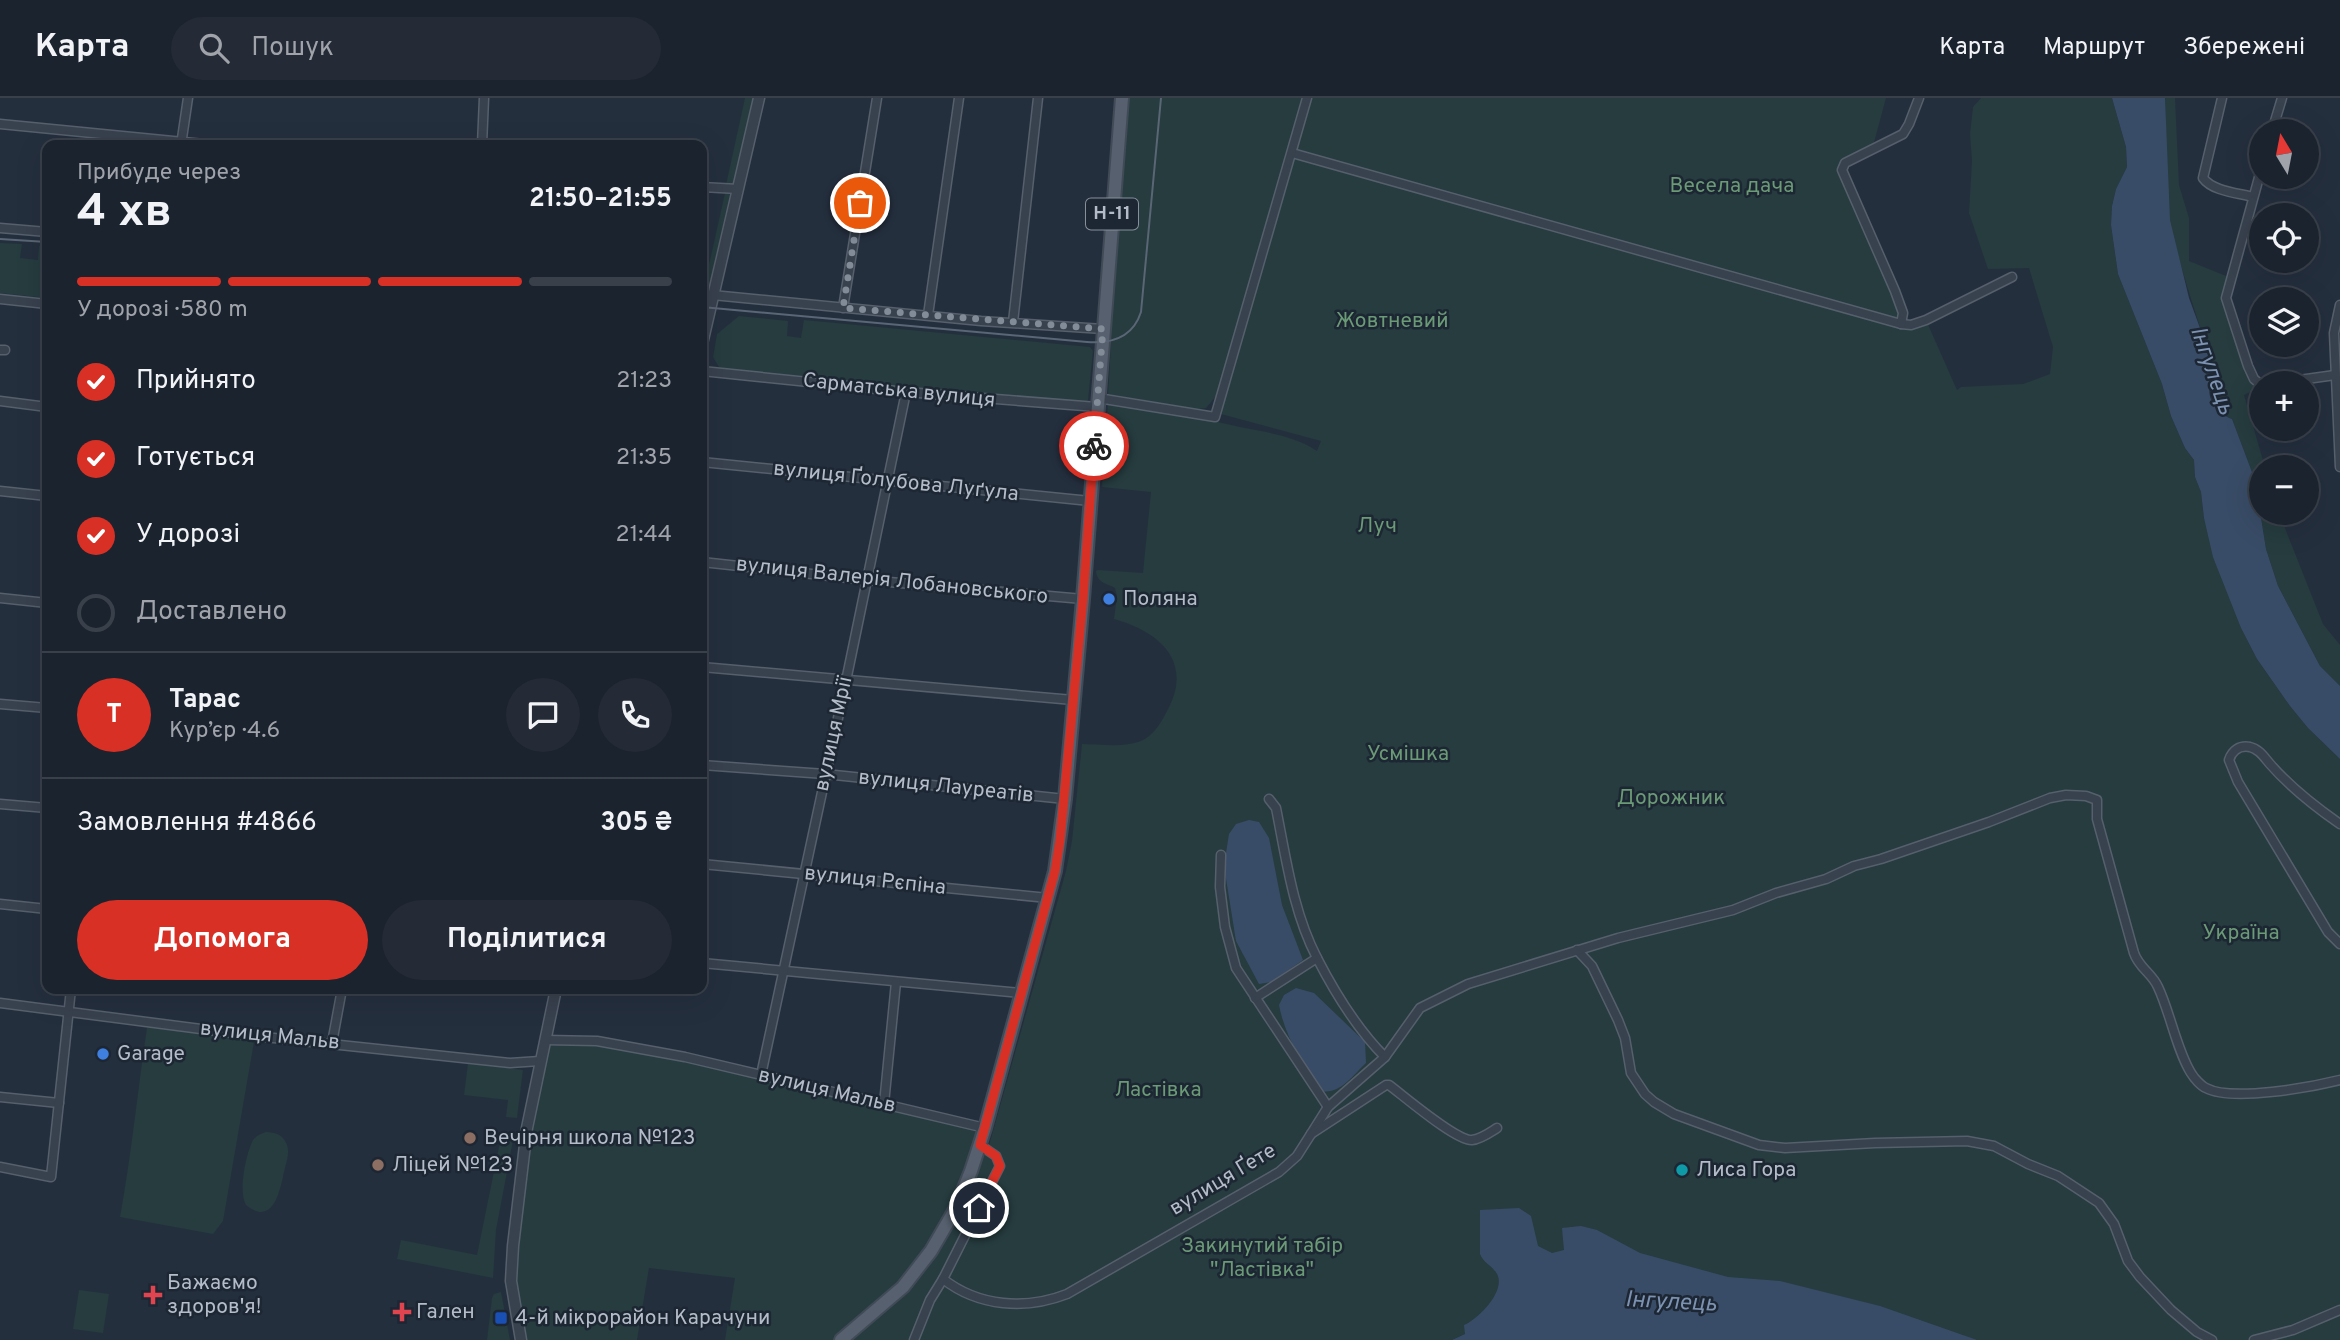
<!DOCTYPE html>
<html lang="uk">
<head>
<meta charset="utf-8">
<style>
  :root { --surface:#1b232e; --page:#242b36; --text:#f1f3f6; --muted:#a0a4aa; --line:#39404a; --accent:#d93025 }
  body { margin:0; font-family:Overpass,sans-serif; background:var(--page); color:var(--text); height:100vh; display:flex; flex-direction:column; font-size:26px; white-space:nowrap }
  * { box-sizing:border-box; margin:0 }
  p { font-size:23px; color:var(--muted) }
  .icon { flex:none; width:38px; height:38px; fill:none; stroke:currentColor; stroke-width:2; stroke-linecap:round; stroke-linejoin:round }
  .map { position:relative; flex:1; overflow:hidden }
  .drawer { position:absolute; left:42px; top:42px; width:665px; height:854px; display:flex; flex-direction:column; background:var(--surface); border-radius:14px; box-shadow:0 7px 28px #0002,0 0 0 2px var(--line) }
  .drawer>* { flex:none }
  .needle { width:46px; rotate:350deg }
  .tools { position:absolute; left:2249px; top:21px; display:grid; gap:14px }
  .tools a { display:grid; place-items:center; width:70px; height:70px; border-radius:50%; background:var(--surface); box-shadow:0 7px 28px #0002,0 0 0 2px var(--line); font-size:35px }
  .pin { position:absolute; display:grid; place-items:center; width:60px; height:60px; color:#fff; margin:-30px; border:4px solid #fff; border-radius:50%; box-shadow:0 2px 7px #0007 }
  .courier { position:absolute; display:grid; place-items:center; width:70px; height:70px; margin:-35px; border:5px solid #d93025; border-radius:50%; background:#fff; color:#222; box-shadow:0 2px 9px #0007 }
  .head em { font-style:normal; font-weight:700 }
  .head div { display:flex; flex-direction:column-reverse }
  .head { display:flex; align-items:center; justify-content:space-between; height:119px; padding:0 35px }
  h1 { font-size:46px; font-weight:700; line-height:52px }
  .bar { display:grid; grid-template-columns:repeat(4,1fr); gap:10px 7px; align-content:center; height:84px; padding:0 35px }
  .bar i { height:9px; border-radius:5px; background:var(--line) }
  .bar .on { background:var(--accent) }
  .bar p { grid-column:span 4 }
  .line { display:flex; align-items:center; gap:18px; padding:0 35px; border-top:2px solid var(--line) }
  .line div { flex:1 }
  .round { display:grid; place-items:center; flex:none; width:74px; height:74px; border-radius:37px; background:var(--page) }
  ol { padding:0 35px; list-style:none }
  li { display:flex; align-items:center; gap:21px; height:77px }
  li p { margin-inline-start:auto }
  li .icon { padding:7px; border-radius:50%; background:var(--accent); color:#fff; stroke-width:4 }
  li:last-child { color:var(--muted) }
  li i { width:38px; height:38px; border:4px solid var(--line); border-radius:50% }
  .button { display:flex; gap:14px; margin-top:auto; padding:14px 35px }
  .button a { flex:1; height:80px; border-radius:42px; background:var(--accent); color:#fff; font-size:28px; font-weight:700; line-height:80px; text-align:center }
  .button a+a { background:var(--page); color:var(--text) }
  header { display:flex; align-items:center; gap:42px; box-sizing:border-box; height:98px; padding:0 35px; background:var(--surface); border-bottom:2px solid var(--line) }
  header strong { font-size:33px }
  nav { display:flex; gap:38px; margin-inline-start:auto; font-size:24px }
  .search { width:490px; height:63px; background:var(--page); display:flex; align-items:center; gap:18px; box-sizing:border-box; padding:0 24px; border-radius:38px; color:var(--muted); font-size:26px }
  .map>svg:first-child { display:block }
</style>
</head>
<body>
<header>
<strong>Карта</strong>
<div class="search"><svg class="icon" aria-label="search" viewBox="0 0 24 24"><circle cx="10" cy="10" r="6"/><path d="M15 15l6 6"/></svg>Пошук</div>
<nav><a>Карта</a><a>Маршрут</a><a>Збережені</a></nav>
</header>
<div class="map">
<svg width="2340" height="1242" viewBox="0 0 2340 1242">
  <rect width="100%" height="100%" fill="#242f3e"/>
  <!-- green -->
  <g fill="#263c3f">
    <path d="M 745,0 L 753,0 L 734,88 L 726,87 Z"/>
    <path d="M 1128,0 L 1886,0 L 1872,52 L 1842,72 L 1895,193 L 1901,226 L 1926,222 L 1957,292 L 1961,289 L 2023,286 L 2050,276 L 2053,249 L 2029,170 L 1988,171 L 1969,115 L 1972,63 L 1970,36 L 1973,9 L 1981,0 L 2112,0 L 2126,49 L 2127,69 L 2116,91 L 2112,108 L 2111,127 L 2118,176 L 2162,286 L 2171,318 L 2185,350 L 2194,362 L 2195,379 L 2201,394 L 2204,420 L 2241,530 L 2257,561 L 2290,608 L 2308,630 L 2340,661 L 2340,1242 L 1921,1242 L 1465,1236 L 1452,1242 L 725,1242 L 735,1180 L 649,1170 L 637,1242 L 521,1242 L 516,1216 L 513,1148 L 545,942 L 635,949 L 985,1030 L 980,1046 L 988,1051 L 1066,773 L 1072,743 L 1082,646 C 1101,646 1123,650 1141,643 C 1153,638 1160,626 1166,615 C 1195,564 1160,534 1114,521 L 1117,498 L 1115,490 C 1106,485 1097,485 1096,473 L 1098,472 L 1143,475 L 1151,394 L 1102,389 L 1108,304 C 1153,310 1196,319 1240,329 C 1265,334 1296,338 1317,353 L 1321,343 L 1217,315 L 1222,291 L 1206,310 L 1196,311 L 1108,296 L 1111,246 L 1107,230 Z"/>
    <path d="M 2165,0 L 2175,0 L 2179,87 L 2189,120 L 2189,163 L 2231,180 L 2226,200 L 2248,268 L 2261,288 L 2244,297 L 2265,369 L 2261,369 L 2261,415 L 2279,415 L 2323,526 L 2340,547 L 2340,588 L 2320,568 L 2278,488 L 2266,451 L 2255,382 L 2232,321 C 2213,314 2205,297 2215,279 C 2201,227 2181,177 2170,124 C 2163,87 2166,38 2165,0 Z"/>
    <path d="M 725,95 L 730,96 L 709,190 L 704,189 Z"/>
    <path d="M 0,145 L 22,146 L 20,160 L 38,162 L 39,148 L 47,148 L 47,200 L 0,195 Z"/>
    <path d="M 739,218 L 788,223 L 787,238 L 801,240 L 804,222 L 1090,249 L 1093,253 L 1088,302 L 1084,307 L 724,272 L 719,269 L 713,259 L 717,236 Z"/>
    <path d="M 148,923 L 255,938 L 223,1123 L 213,1136 L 120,1119 C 132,1054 138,988 148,923 Z"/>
    <path d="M 468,965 L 523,972 L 517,1020 L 506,1019 L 508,1002 L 464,997 Z"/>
    <path d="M 266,1034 C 275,1034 284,1037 287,1047 C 290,1055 286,1066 284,1074 C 280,1093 273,1129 246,1107 C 238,1094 246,1057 252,1044 C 255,1038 260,1036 266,1034 Z"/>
    <path d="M 502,1034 L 514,1037 L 496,1132 L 493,1180 L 397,1161 L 401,1142 L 477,1157 Z"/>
    <path d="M 79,1192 L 109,1196 L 103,1235 L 73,1231 Z"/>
    <path d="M 501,1194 L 510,1242 L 487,1242 L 492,1200 L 494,1196 Z"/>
  </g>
  <!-- water -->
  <g fill="#394c67">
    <path d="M 2112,0 L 2165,0 L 2170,122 L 2189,200 L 2215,271 C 2215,279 2212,281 2210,288 C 2206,302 2220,317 2232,321 L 2255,382 L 2266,451 L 2278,488 L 2320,568 L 2340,588 L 2340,661 L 2308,630 L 2290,608 L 2257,561 L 2241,530 L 2213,459 L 2204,420 L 2201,394 L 2195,379 L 2194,362 L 2185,350 L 2171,318 L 2162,286 L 2118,176 L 2111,127 L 2112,108 L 2116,91 L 2127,69 L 2126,49 Z"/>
    <path d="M 1249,722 L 1259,724 L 1269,740 L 1282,807 L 1303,862 L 1271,884 L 1259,886 L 1236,843 L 1224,768 L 1229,736 L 1236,726 Z"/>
    <path d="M 1296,890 L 1314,895 L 1365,944 L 1366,965 C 1354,976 1340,997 1321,993 C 1303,966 1285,939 1279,907 L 1284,897 Z"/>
    <path d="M 1519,1110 L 1531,1118 L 1538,1148 L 1552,1155 L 1564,1152 L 1562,1130 L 1581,1128 L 1597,1132 L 1640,1155 L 1728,1179 L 1780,1183 L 1880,1208 L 1977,1242 L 1452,1242 L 1465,1236 L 1464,1227 C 1478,1221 1504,1195 1498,1178 C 1494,1168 1484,1166 1480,1156 L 1480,1112 Z"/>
  </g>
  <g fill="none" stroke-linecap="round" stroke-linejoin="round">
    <!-- minor casing -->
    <g stroke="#565f6c" stroke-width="11">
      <g id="minor">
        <path d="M 2222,0 L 2203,80 C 2212,93 2238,95 2253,99"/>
        <path d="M 0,26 L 214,47"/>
        <path d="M 2272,33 L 2282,0"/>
        <path d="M 181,47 L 188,0"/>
        <path d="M 482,47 L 484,0"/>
        <path d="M 1292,55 L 1901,226 L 1911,227 L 1926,222 L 2012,179"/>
        <path d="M 2261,72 L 2226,200 L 2248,268 L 2254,281 L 2261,287"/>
        <path d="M 702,89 L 738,91"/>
        <path d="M 0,130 L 47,134"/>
        <path d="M 702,196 L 981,223 L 1103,231"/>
        <path d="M 0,201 L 47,206"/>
        <path d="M 2340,207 L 2334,235 L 2340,369"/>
        <path d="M 843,210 L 877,0"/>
        <path d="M 928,217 L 959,0"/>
        <path d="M 1013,224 L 1038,0"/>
        <path d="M 1901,226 L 1903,215 L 1895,193 L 1842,72 L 1845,65 L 1903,36 L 1909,26 L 1919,0"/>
        <path d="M 0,252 L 5,252"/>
        <path d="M 702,273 L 906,294 L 1097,309"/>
        <path d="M 2278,285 L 2335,277"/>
        <path d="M 1098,300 L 1215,319 L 1307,0"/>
        <path d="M 0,303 L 47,309"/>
        <path d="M 702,364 L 1090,403"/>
        <path d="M 0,393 L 47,398"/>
        <path d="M 702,464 L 866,482 L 1083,501"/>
        <path d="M 0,500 L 47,505"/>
        <path d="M 702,569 L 1073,602"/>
        <path d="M 0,606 L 47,610"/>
        <path d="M 702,667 L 825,676 L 1065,701"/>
        <path d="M 1269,701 L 1276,710 C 1286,760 1293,814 1317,860"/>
        <path d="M 0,706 L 47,710"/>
        <path d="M 2340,726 C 2314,708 2291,690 2270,666 C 2264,659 2259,651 2250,649 C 2239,647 2232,653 2229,662 L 2238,684 L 2328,834 L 2340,846"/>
        <path d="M 1221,757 L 1220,789 L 1225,829 L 1236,870 L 1328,1009"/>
        <path d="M 702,766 L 1048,800"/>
        <path d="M 0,806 L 47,811"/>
        <path d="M 1577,852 L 1592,868 L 1618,922 L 1625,940 L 1631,975 L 1645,996 L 1654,1004 L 1674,1016 L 1759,1047 L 1785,1050 L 1875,1045 L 1967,1043 L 1994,1048 L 2028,1066 L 2058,1078 L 2099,1105 L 2114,1126 L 2128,1163 L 2140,1179 L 2171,1212 L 2197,1234 L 2212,1242"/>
        <path d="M 702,865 L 1020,895"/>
        <path d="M 1255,900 L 1317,860 C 1335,895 1357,931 1385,959"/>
        <path d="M 0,905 L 255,938 L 510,965 L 540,963"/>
        <path d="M 545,942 L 597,943 L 685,959 L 985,1030"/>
        <path d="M 332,945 L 342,891"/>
        <path d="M 761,977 L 846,583 L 906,294"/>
        <path d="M 0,999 L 59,1005"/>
        <path d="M 884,1006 L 896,884"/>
        <path d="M 1311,1036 L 1328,1009 L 1385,959 L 1420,910 L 1468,886 L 1618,840 L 1733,812 L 1776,795 L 1826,781 L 1854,768 L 1881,761 L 1989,724 L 2050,700 L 2066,697 L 2086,698 L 2097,702 L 2097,721 L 2134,855 C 2139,870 2152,875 2158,889 C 2170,914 2177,953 2191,975 C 2194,980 2201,988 2206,990 C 2232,1004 2312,989 2340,982"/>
        <path d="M 0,1069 L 51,1079 L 71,891"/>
        <path d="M 943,1181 C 979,1209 1026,1212 1067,1196 L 1279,1074 L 1297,1058 L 1311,1036 L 1386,987 L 1389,987 C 1404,998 1456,1043 1472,1042 C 1481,1041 1489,1035 1497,1030"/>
        <path d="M 914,1242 L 930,1202 L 943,1181 L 1000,1068 L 996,1058 L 980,1047"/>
        <path d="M 2254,1242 L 2293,1232 L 2340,1212"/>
      </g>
    </g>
    <!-- tertiary casing -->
    <g stroke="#565f6c" stroke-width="13">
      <g id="tertiary">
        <path d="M 702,246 L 759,0"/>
        <path d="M 521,1242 L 511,1183 L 513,1148 L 527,1030 L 556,891"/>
      </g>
    </g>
    <!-- primary casing -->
    <g stroke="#414a57" stroke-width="16">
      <path id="primary" d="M 841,1242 L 903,1189 L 931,1153 L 956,1110 L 971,1073 L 985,1030 L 1055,773 L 1065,701 L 1083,501 L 1122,0"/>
    </g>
    <!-- minor -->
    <use href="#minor" stroke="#38414e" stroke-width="8"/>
    <!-- tertiary -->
    <use href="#tertiary" stroke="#38414e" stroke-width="10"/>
    <!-- primary -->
    <use href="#primary" stroke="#56606e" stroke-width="12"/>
    <!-- tram -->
    <g stroke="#5a6575" stroke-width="2">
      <path d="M 0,141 L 47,144"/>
      <path d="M 702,209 L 1087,244 C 1112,246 1133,239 1141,214 L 1161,0"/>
    </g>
  </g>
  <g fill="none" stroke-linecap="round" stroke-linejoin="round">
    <!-- done -->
    <path stroke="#828b98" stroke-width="7" stroke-dasharray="0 12.6" d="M 860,105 L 843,210 L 1103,231 L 1094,348"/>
    <!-- route -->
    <path stroke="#d93025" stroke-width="9" d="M 979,1110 L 1000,1068 L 996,1058 L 980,1047 L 1055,773 L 1060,742 L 1083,501 L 1094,348"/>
  </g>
  <!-- markers -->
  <g fill="#3f7fe0" stroke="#1d2633" stroke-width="2.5">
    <circle cx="1109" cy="501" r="7"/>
    <circle cx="103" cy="956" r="7"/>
  </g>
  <g fill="#8d6e63" stroke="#1d2633" stroke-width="2.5">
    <circle cx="470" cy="1040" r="7"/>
    <circle cx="378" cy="1067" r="7"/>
  </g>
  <circle fill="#0f9aa8" stroke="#1d2633" stroke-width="2.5" cx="1682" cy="1072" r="7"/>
  <g fill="#e0444e" stroke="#1d2633" stroke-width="2.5">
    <path d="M149.5 1186.5h7v7h7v7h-7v7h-7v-7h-7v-7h7z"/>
    <path d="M398.5 1203.5h7v7h7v7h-7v7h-7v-7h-7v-7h7z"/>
  </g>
  <rect fill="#1a4fb4" stroke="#1d2633" stroke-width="2.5" x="494" y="1213" width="14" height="14" rx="3.5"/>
  <g text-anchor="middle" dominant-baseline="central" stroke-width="5" stroke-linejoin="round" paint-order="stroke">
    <!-- shield labels -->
    <rect fill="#1d2633" stroke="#878f9c" stroke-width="2" x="1086" y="100.5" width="52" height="31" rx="5"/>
    <g font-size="19" font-weight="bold" fill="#b4bcc9">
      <text x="1112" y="116">Н-11</text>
    </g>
    <!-- park labels -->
    <g font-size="21" fill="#6b9a76" stroke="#1d2633">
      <text x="1732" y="88">Весела дача</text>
      <text x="1392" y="223">Жовтневий</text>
      <text x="1377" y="428">Луч</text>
      <text x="1408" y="656">Усмішка</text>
      <text x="1671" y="700">Дорожник</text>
      <text x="2241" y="835">Україна</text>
      <text x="1158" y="992">Ластівка</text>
      <text x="1262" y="1148">Закинутий табір<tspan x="1262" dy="24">"Ластівка"</tspan></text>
    </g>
    <!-- street labels -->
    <g font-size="21" fill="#b4bcc9" stroke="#1d2633">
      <text transform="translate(899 293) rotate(6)">Сарматська вулиця</text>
      <text transform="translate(896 384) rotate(6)">вулиця Ґолубова Луґула</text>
      <text transform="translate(892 483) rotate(6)">вулиця Валерія Лобановського</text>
      <text transform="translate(834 636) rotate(-78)">вулиця Мрії</text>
      <text transform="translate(946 689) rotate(6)">вулиця Лауреатів</text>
      <text transform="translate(875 783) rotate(6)">вулиця Рєпіна</text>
      <text transform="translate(270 938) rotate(6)">вулиця Мальв</text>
      <text transform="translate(827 993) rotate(13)">вулиця Мальв</text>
      <text transform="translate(1223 1082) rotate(-31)">вулиця Ґете</text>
    </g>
    <!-- poi labels -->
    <g font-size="21" fill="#b4bcc9" stroke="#1d2633" text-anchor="start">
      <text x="1123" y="501">Поляна</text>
      <text x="117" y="956">Garage</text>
      <text x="484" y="1040">Вечірня школа №123</text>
      <text x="392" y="1067">Ліцей №123</text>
      <text x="1696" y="1072">Лиса Гора</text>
      <text x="167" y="1185">Бажаємо<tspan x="167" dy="24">здоров'я!</tspan></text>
      <text x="416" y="1214">Гален</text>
      <text x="515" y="1220">4-й мікрорайон Карачуни</text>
    </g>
    <!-- water labels -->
    <g font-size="23" font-style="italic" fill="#7c92b1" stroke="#1d2633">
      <text transform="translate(2211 273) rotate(71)">Інгулець</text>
      <text transform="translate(1671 1205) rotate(3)">Інгулець</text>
    </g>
  </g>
</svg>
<div class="tools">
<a><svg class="needle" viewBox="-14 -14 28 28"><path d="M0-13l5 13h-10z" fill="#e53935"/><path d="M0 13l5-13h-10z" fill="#a0a4aa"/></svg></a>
<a><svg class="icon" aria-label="locate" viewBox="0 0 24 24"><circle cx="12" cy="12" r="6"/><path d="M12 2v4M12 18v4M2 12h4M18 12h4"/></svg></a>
<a><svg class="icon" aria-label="layers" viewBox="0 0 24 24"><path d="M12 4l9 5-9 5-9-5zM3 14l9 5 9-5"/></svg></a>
<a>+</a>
<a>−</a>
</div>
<div class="pin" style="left:860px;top:105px;background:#ea580c"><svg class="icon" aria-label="bag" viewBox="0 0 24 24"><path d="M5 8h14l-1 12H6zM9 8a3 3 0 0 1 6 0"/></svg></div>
<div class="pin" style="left:979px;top:1110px;background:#1f2937"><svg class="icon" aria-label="home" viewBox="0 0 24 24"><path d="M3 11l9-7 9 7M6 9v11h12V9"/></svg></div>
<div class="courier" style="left:1094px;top:348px"><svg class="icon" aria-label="bike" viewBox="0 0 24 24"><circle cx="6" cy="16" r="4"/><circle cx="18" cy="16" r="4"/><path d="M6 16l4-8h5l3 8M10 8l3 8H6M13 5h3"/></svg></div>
<section class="drawer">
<div class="head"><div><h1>4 хв</h1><p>Прибуде через</p></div><em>21:50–21:55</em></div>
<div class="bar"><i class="on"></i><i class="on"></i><i class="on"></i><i></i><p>У дорозі · 580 m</p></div>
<ol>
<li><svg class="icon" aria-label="check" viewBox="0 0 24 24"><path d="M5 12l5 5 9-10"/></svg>Прийнято<p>21:23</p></li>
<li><svg class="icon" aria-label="check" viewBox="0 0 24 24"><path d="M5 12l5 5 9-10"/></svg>Готується<p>21:35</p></li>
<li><svg class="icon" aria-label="check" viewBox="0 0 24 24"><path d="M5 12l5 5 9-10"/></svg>У дорозі<p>21:44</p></li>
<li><i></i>Доставлено</li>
</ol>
<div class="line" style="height:126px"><b class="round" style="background:var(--accent);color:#fff">Т</b><div><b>Тарас</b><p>Кур’єр · 4.6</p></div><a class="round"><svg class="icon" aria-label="chat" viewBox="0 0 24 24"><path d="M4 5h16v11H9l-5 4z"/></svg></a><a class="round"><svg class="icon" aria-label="phone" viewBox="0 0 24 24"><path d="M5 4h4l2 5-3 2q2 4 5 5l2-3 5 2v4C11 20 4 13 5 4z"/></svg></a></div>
<div class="line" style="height:91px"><div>Замовлення #4866</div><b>305 ₴</b></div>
<div class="button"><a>Допомога</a><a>Поділитися</a></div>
</section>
</div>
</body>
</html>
